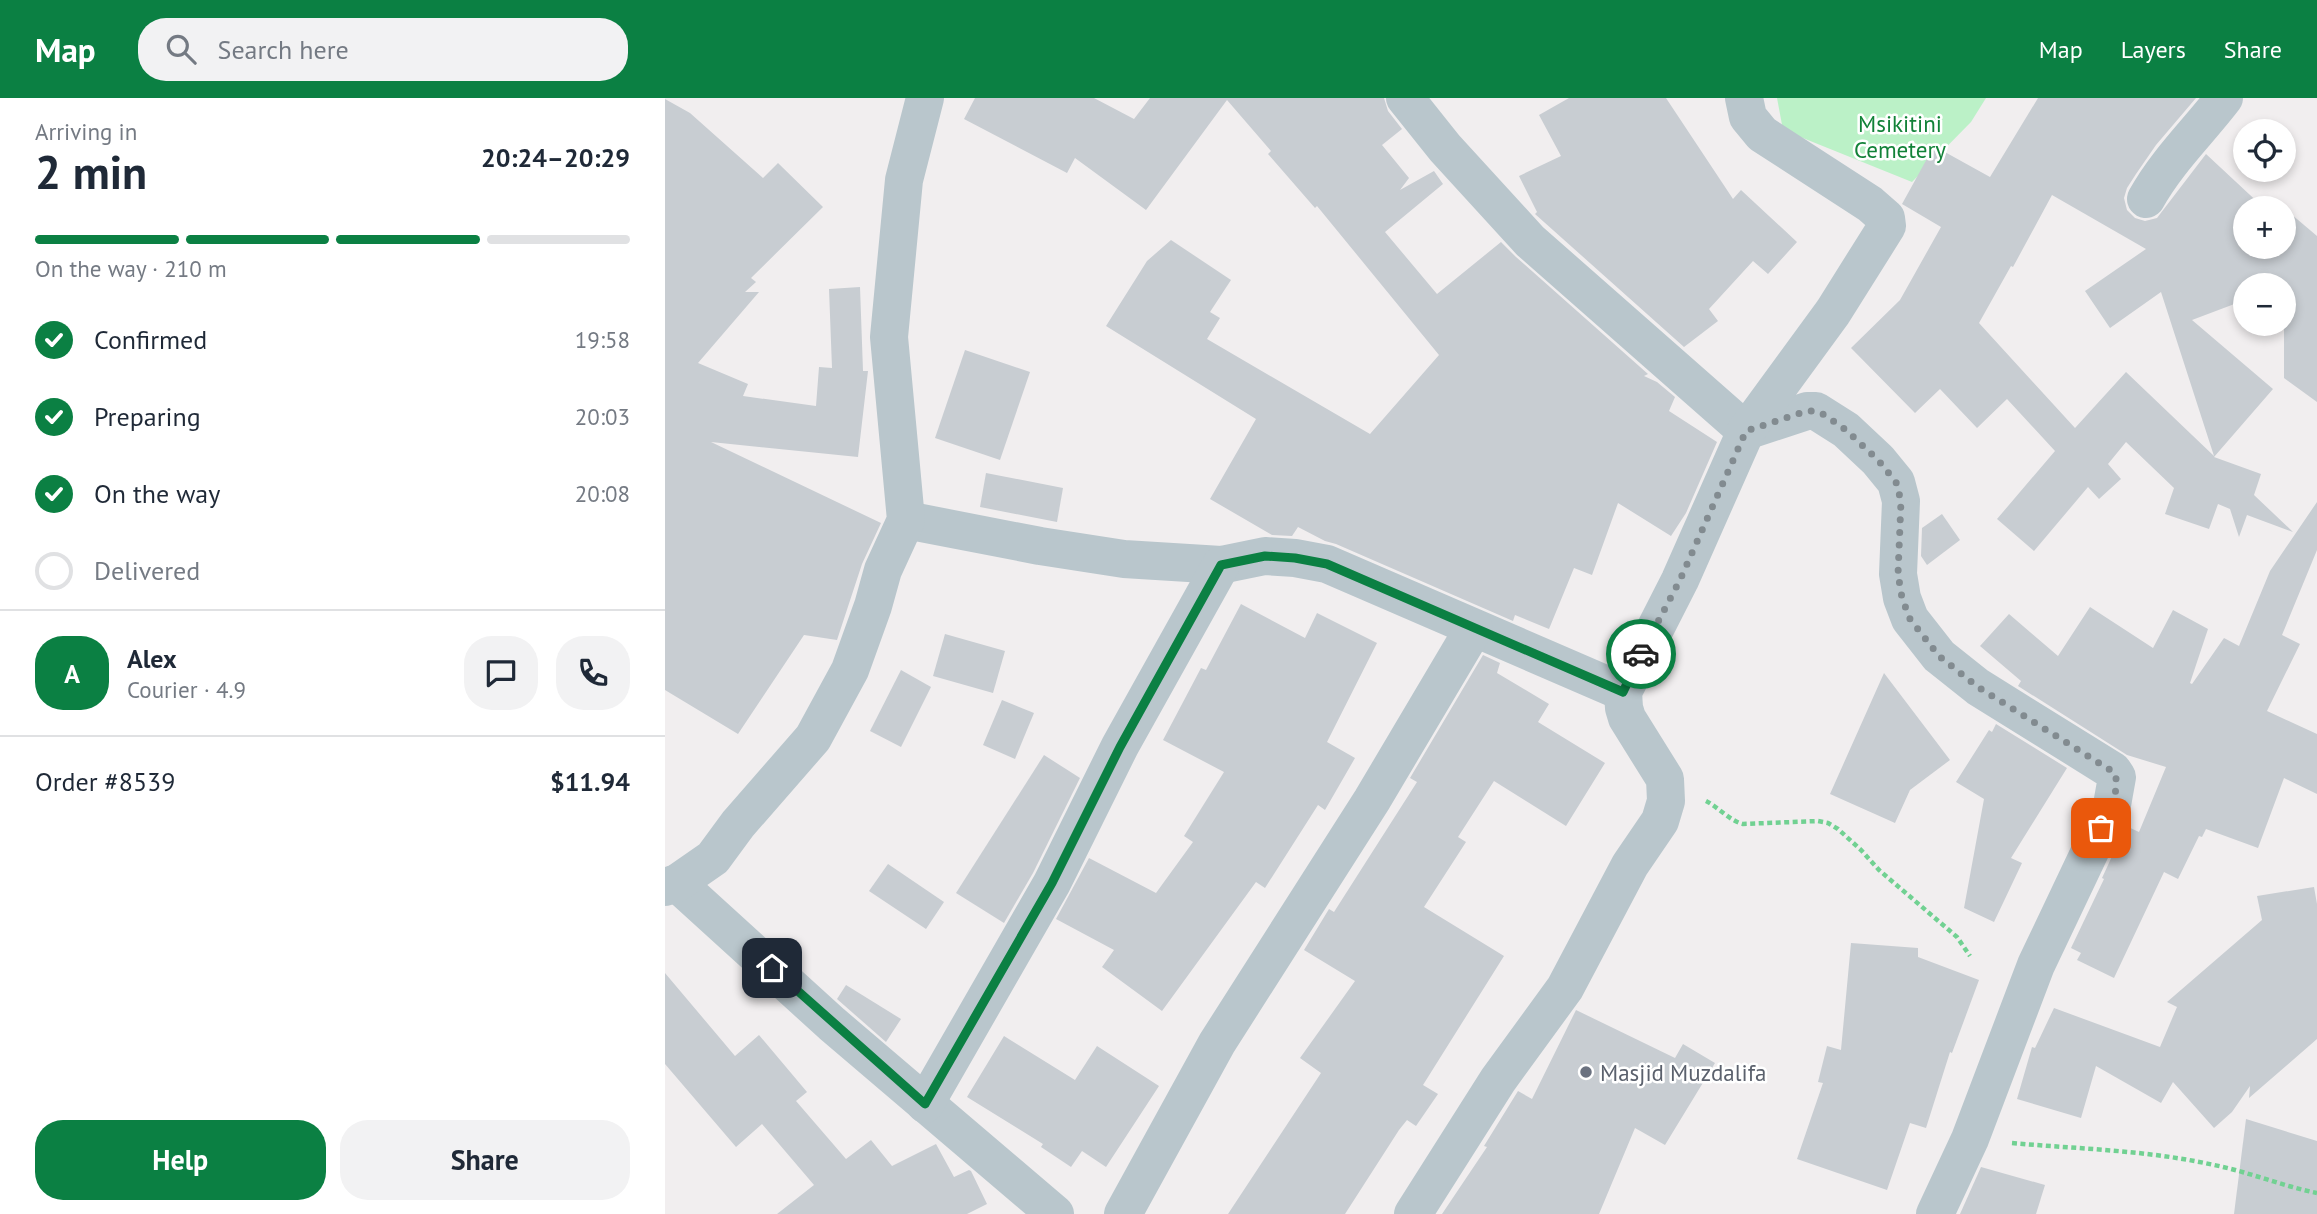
<!DOCTYPE html>
<html lang="en">
<head>
<meta charset="utf-8">
<style>
  :root { --surface:#fff; --page:#f2f2f3; --text:#1f2937; --muted:#747a83; --line:#e0e1e3; --accent:#0b8043 }
  body { margin:0; font-family:"PT Sans",sans-serif; background:var(--page); color:var(--text); height:100vh; display:flex; flex-direction:column; font-size:26px; white-space:nowrap }
  * { box-sizing:border-box; margin:0 }
  p { font-size:23px; color:var(--muted) }
  .icon { flex:none; width:38px; height:38px; fill:none; stroke:currentColor; stroke-width:2; stroke-linecap:round; stroke-linejoin:round }
  .map { position:relative; flex:1; overflow:hidden }
  .sheet { display:flex; flex-direction:column; background:var(--surface); width:665px }
  .sheet>* { flex:none }
  .buttons { position:absolute; left:1568px; top:21px; display:grid; gap:14px }
  .buttons a { display:grid; place-items:center; width:63px; height:63px; border-radius:50%; background:var(--surface); box-shadow:0 4px 10px #0003; font-size:35px }
  .pin { position:absolute; display:grid; place-items:center; width:60px; height:60px; color:#fff; margin:-30px; border-radius:14px; box-shadow:0 4px 10px #0006 }
  .courier { position:absolute; display:grid; place-items:center; width:70px; height:70px; margin:-35px; border:5px solid #0b8043; border-radius:50%; background:#fff; color:#222; box-shadow:0 2px 9px #0007 }
  .head em { font-style:normal; font-weight:800 }
  .head div { display:flex; flex-direction:column-reverse }
  .head { display:flex; align-items:center; justify-content:space-between; height:119px; padding:0 35px }
  h1 { font-size:46px; font-weight:800; line-height:52px }
  .bar { display:grid; grid-template-columns:repeat(4,1fr); gap:10px 7px; align-content:center; height:84px; padding:0 35px }
  .bar i { height:9px; border-radius:5px; background:var(--line) }
  .bar .on { background:var(--accent) }
  .bar p { grid-column:span 4 }
  .line { display:flex; align-items:center; gap:18px; padding:0 35px; border-top:2px solid var(--line) }
  .line div { flex:1 }
  .round { display:grid; place-items:center; flex:none; width:74px; height:74px; border-radius:28px; background:var(--page) }
  ol { padding:0 35px; list-style:none }
  li { display:flex; align-items:center; gap:21px; height:77px }
  li p { margin-inline-start:auto }
  li .icon { padding:7px; border-radius:50%; background:var(--accent); color:#fff; stroke-width:4 }
  li:last-child { color:var(--muted) }
  li i { width:38px; height:38px; border:4px solid var(--line); border-radius:50% }
  .primary-button { display:flex; gap:14px; margin-top:auto; padding:14px 35px }
  .primary-button a { flex:1; height:80px; border-radius:28px; background:var(--accent); color:#fff; font-size:28px; font-weight:800; line-height:80px; text-align:center }
  .primary-button a+a { background:var(--page); color:var(--text) }
  header { display:flex; align-items:center; gap:42px; box-sizing:border-box; height:98px; padding:0 35px; background:var(--accent); color:#fff }
  header strong { font-size:33px }
  nav { display:flex; gap:38px; margin-inline-start:auto; font-size:24px }
  .search { width:490px; height:63px; background:var(--page); display:flex; align-items:center; gap:18px; box-sizing:border-box; padding:0 24px; border-radius:28px; color:var(--muted); font-size:26px }
  main { display:flex; flex:1; min-height:0 }
  .map>svg:first-child { display:block }
</style>
</head>
<body>
<header>
<strong>Map</strong>
<div class="search"><svg class="icon" aria-label="search" viewBox="0 0 24 24"><circle cx="10" cy="10" r="6"/><path d="M15 15l6 6"/></svg>Search here</div>
<nav><a>Map</a><a>Layers</a><a>Share</a></nav>
</header>
<main>
<section class="sheet">
<div class="head"><div><h1>2 min</h1><p>Arriving in</p></div><em>20:24–20:29</em></div>
<div class="bar"><i class="on"></i><i class="on"></i><i class="on"></i><i></i><p>On the way · 210 m</p></div>
<ol>
<li><svg class="icon" aria-label="check" viewBox="0 0 24 24"><path d="M5 12l5 5 9-10"/></svg>Confirmed<p>19:58</p></li>
<li><svg class="icon" aria-label="check" viewBox="0 0 24 24"><path d="M5 12l5 5 9-10"/></svg>Preparing<p>20:03</p></li>
<li><svg class="icon" aria-label="check" viewBox="0 0 24 24"><path d="M5 12l5 5 9-10"/></svg>On the way<p>20:08</p></li>
<li><i></i>Delivered</li>
</ol>
<div class="line" style="height:126px"><b class="round" style="background:var(--accent);color:#fff">A</b><div><b>Alex</b><p>Courier · 4.9</p></div><a class="round"><svg class="icon" aria-label="chat" viewBox="0 0 24 24"><path d="M4 5h16v11H9l-5 4z"/></svg></a><a class="round"><svg class="icon" aria-label="phone" viewBox="0 0 24 24"><path d="M5 4h4l2 5-3 2q2 4 5 5l2-3 5 2v4C11 20 4 13 5 4z"/></svg></a></div>
<div class="line" style="height:91px"><div>Order #8539</div><b>$11.94</b></div>
<div class="primary-button"><a>Help</a><a>Share</a></div>
</section>
<div class="map">
<svg width="1652" height="1116" viewBox="0 0 1652 1116">
  <rect width="100%" height="100%" fill="#f1eeef"/>
  <!-- green -->
  <path fill="#bbf1c7" d="M 1112,0 L 1321,0 L 1306,24 L 1247,84 L 1118,32 Z"/>
  <!-- building -->
  <g fill="#c8cdd2" fill-rule="evenodd">
    <path d="M 310,0 L 429,0 L 469,21 L 485,0 L 719,0 L 723,13 L 737,31 L 717,47 L 744,80 L 735,92 L 769,73 L 778,86 L 720,134 L 772,196 L 836,144 L 851,159 L 983,276 L 979,278 L 992,284 L 1010,299 L 1004,313 L 1052,344 L 1021,415 L 1006,438 L 953,405 L 927,477 L 909,470 L 884,531 L 850,517 L 848,523 L 671,446 L 660,443 L 633,429 L 627,438 L 607,437 L 545,401 L 591,321 L 441,228 L 482,163 L 506,142 L 566,182 L 545,214 L 555,220 L 542,241 L 705,336 L 774,257 L 652,108 L 650,110 L 603,56 L 606,53 L 562,2 L 481,112 L 410,60 L 402,75 L 299,21 Z"/>
    <path d="M 904,0 L 1001,0 L 1068,101 L 1076,92 L 1132,144 L 1103,176 L 1088,163 L 1044,211 L 1053,223 L 1019,249 L 870,116 L 872,114 L 854,78 L 896,58 L 874,17 Z"/>
    <path d="M 1373,0 L 1531,0 L 1491,47 L 1471,76 L 1462,90 L 1459,100 L 1462,112 L 1470,120 L 1480,123 L 1492,120 L 1541,56 L 1599,110 L 1580,110 L 1580,149 L 1619,149 L 1619,110 L 1652,138 L 1652,304 L 1619,280 L 1619,187 L 1580,187 L 1580,202 L 1527,222 L 1608,291 L 1549,359 L 1596,376 L 1589,397 L 1628,434 L 1582,417 L 1574,439 L 1565,411 L 1553,406 L 1544,431 L 1500,416 L 1509,390 L 1461,344 L 1443,366 L 1456,381 L 1434,401 L 1423,389 L 1369,453 L 1332,421 L 1390,353 L 1342,301 L 1312,330 L 1275,291 L 1250,315 L 1186,250 L 1235,202 L 1276,129 L 1237,106 L 1269,48 L 1325,79 ZM 1387,97 L 1481,151 L 1420,193 L 1445,230 L 1496,194 L 1549,358 L 1461,274 L 1410,330 L 1314,225 L 1346,168 L 1348,169 Z"/>
    <path d="M 0,1 L 25,15 L 98,80 L 113,65 L 158,109 L 86,180 L 91,184 L 80,194 L 94,194 L 33,265 L 83,286 L 78,298 L 151,308 L 154,269 L 167,270 L 164,191 L 195,189 L 198,273 L 203,273 L 193,359 L 46,344 L 216,425 L 197,466 L 172,542 L 139,537 L 73,636 L 0,592 Z"/>
    <path d="M 300,252 L 365,274 L 335,362 L 270,340 Z"/>
    <path d="M 321,375 L 398,390 L 392,424 L 315,409 Z"/>
    <path d="M 1652,404 L 1652,452 L 1617,537 L 1635,546 L 1602,613 L 1652,636 L 1652,696 L 1619,680 L 1593,750 L 1541,731 L 1537,739 L 1534,738 L 1513,781 L 1499,774 L 1449,880 L 1412,862 L 1416,855 L 1406,850 L 1439,781 L 1437,780 L 1461,728 L 1474,734 L 1501,669 L 1462,657 L 1353,588 L 1356,583 L 1315,548 L 1344,516 L 1393,558 L 1425,509 L 1488,550 L 1508,512 L 1543,531 L 1525,585 L 1527,586 L 1559,540 L 1574,548 L 1605,473 Z"/>
    <path d="M 1277,416 L 1295,442 L 1262,467 L 1256,458 L 1257,430 Z"/>
    <path d="M 576,506 L 640,540 L 652,515 L 712,545 L 662,644 L 690,660 L 660,712 L 653,707 L 600,790 L 591,784 L 497,913 L 437,869 L 449,852 L 391,821 L 424,760 L 491,795 L 528,744 L 519,738 L 559,674 L 498,642 L 536,570 L 541,572 Z"/>
    <path d="M 280,536 L 340,553 L 328,595 L 268,578 Z"/>
    <path d="M 818,557 L 835,565 L 832,575 L 884,606 L 873,624 L 940,665 L 901,728 L 829,683 L 793,739 L 801,744 L 759,809 L 839,858 L 758,987 L 773,996 L 751,1028 L 742,1022 L 734,1032 L 680,1116 L 563,1116 L 656,975 L 635,960 L 690,883 L 639,852 L 664,811 L 669,814 L 752,684 L 745,680 Z"/>
    <path d="M 236,572 L 266,589 L 236,649 L 205,633 Z"/>
    <path d="M 1219,575 L 1285,662 L 1245,692 L 1230,725 L 1165,696 Z"/>
    <path d="M 337,602 L 369,615 L 350,661 L 318,647 Z"/>
    <path d="M 1331,626 L 1402,670 L 1346,760 L 1357,765 L 1329,824 L 1299,810 L 1319,701 L 1291,684 L 1324,632 L 1327,634 Z"/>
    <path d="M 379,657 L 415,680 L 368,775 L 339,825 L 291,795 Z"/>
    <path d="M 223,766 L 279,804 L 261,831 L 204,793 Z"/>
    <path d="M 1649,789 L 1652,806 L 1652,941 L 1584,1000 L 1585,988 L 1567,1014 L 1549,1030 L 1508,984 L 1496,1005 L 1431,968 L 1416,1020 L 1352,1001 L 1367,949 L 1370,950 L 1389,910 L 1495,949 L 1512,909 L 1502,904 L 1597,822 L 1592,798 Z"/>
    <path d="M 1186,845 L 1253,850 L 1253,859 L 1314,882 L 1287,955 L 1285,954 L 1261,1030 L 1245,1025 L 1222,1092 L 1132,1061 L 1158,985 L 1153,984 L 1162,948 L 1176,952 Z"/>
    <path d="M 0,875 L 70,958 L 94,937 L 142,994 L 131,1003 L 181,1061 L 206,1042 L 227,1068 L 271,1046 L 289,1079 L 304,1072 L 306,1073 L 322,1106 L 302,1116 L 112,1116 L 149,1087 L 97,1026 L 71,1049 L 0,966 Z"/>
    <path d="M 181,887 L 236,921 L 221,944 L 172,901 Z"/>
    <path d="M 911,912 L 1010,960 L 1018,946 L 1050,965 L 1000,1047 L 970,1030 L 934,1116 L 777,1116 L 822,1049 L 819,1048 L 853,993 L 867,1001 Z"/>
    <path d="M 339,938 L 410,982 L 432,948 L 494,988 L 441,1069 L 417,1053 L 406,1069 L 376,1049 L 378,1046 L 302,999 Z"/>
    <path d="M 1581,1021 L 1652,1043 L 1652,1116 L 1569,1116 Z"/>
    <path d="M 1316,1069 L 1380,1087 L 1371,1116 L 1295,1116 Z"/>
  </g>
  <g fill="none" stroke-linecap="round" stroke-linejoin="round">
    <!-- path -->
    <g stroke="#71d192" stroke-width="4.5" stroke-dasharray="5 3.5" stroke-linecap="butt">
      <path d="M 1041,703 C 1053,709 1065,723 1078,726 L 1153,723 L 1163,725 L 1173,731 L 1196,752 L 1214,772 L 1292,839 L 1305,858"/>
      <path d="M 1347,1045 C 1414,1051 1482,1052 1549,1067 C 1584,1074 1617,1088 1652,1095"/>
    </g>
    <!-- minor -->
    <g stroke="#b9c6cc" stroke-width="38">
      <path d="M 740,0 L 780,50 L 865,143 L 1081,333 L 1142,313 L 1151,313 L 1181,332 L 1213,362 L 1231,384 L 1236,403 L 1233,476 L 1237,500 L 1245,521 L 1274,558 L 1313,589 L 1448,673 L 1452,679 L 1447,707 L 1371,867 L 1305,1041 L 1270,1116"/>
      <path d="M 1481,101 C 1502,63 1533,34 1559,0"/>
      <path d="M 241,422 L 375,448 L 459,461 L 556,467 L 600,458 L 630,460 L 662,466 L 958,594"/>
      <path d="M 12,785 L 167,926 L 390,1116"/>
      <path d="M 0,789 L 12,785 L 48,760 L 73,726 L 148,640 L 185,572 L 208,508 L 218,472 L 241,422 L 224,239 L 239,82 L 260,0"/>
      <path d="M 260,1006 L 387,785 L 455,648 L 556,467"/>
      <path d="M 458,1116 L 552,945 L 707,702 L 809,530"/>
      <path d="M 748,1116 L 833,982 L 900,890 L 965,767 L 995,723 L 1001,703 L 1000,681 L 962,620 L 959,610 L 958,594 L 1015,482 L 1081,333 L 1168,214 L 1222,128 L 1221,120 L 1205,106 L 1097,36 L 1083,19 L 1079,0"/>
    </g>
  </g>
  <g fill="none" stroke-linecap="round" stroke-linejoin="round">
    <!-- done -->
    <path stroke="#828b90" stroke-width="7" stroke-dasharray="0 12.6" d="M 976,556 L 1015,482 L 1081,333 L 1142,313 L 1151,313 L 1160,317 L 1181,332 L 1213,362 L 1231,384 L 1236,403 L 1233,476 L 1237,500 L 1245,521 L 1274,558 L 1313,589 L 1450,675 C 1455,694 1444,713 1436,730"/>
    <!-- route -->
    <path stroke="#0b8043" stroke-width="9" d="M 107,870 L 260,1006 L 387,785 L 455,649 L 556,467 L 600,458 L 630,460 L 662,466 L 958,594 L 976,556"/>
  </g>
  <!-- markers -->
  <circle fill="#6b7280" stroke="#fff" stroke-width="2.5" cx="921" cy="974" r="7"/>
  <g text-anchor="middle" dominant-baseline="central" stroke-width="5" stroke-linejoin="round" paint-order="stroke">
    <!-- park labels -->
    <g font-size="23" fill="#128238" stroke="#fff">
      <text x="1235" y="25">Msikitini<tspan x="1235" dy="26">Cemetery</tspan></text>
    </g>
    <!-- worship labels -->
    <g font-size="23" fill="#5b616d" stroke="#fff" text-anchor="start">
      <text x="935" y="974">Masjid Muzdalifa</text>
    </g>
  </g>
</svg>
<div class="buttons">
<a><svg class="icon" aria-label="locate" viewBox="0 0 24 24"><circle cx="12" cy="12" r="6"/><path d="M12 2v4M12 18v4M2 12h4M18 12h4"/></svg></a>
<a>+</a>
<a>−</a>
</div>
<div class="pin" style="left:1436px;top:730px;background:#ea580c"><svg class="icon" aria-label="bag" viewBox="0 0 24 24"><path d="M5 8h14l-1 12H6zM9 8a3 3 0 0 1 6 0"/></svg></div>
<div class="pin" style="left:107px;top:870px;background:#1f2937"><svg class="icon" aria-label="home" viewBox="0 0 24 24"><path d="M3 11l9-7 9 7M6 9v11h12V9"/></svg></div>
<div class="courier" style="left:976px;top:556px"><svg class="icon" aria-label="car" viewBox="0 0 24 24"><path d="M5 17H2v-5l4-1 3-4h7l3 4 3 1v5h-3M9 17h6M6 11h13"/><circle cx="7" cy="17" r="2"/><circle cx="17" cy="17" r="2"/></svg></div>
</div>
</main>
</body>
</html>
